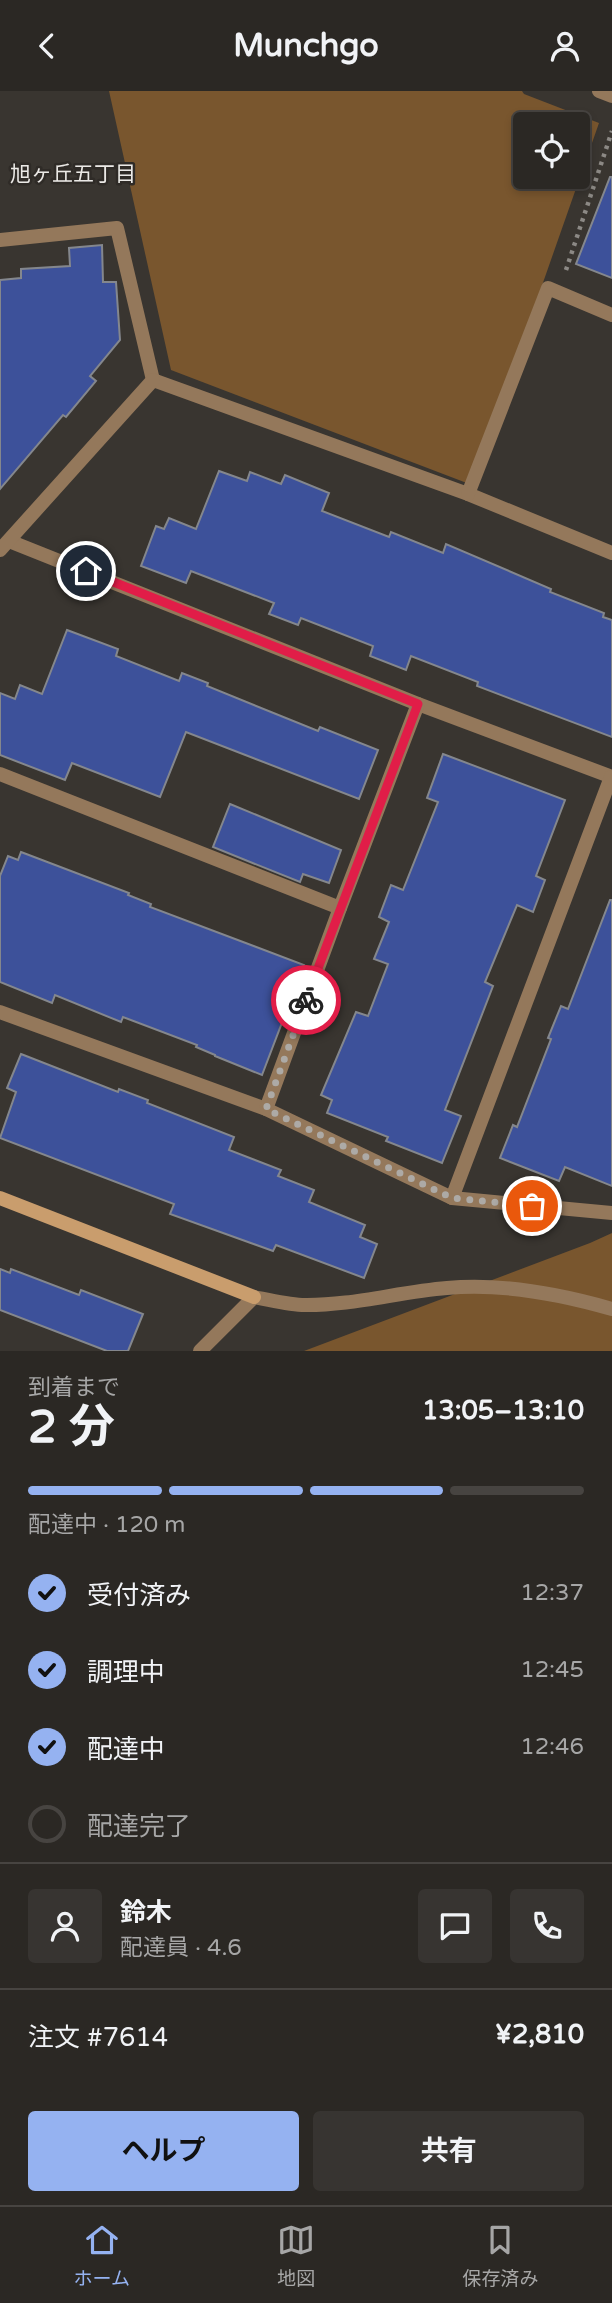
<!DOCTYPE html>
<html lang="ja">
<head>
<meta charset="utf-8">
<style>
  :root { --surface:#2b2824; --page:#373431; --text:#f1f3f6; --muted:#a6a6a6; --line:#474441; --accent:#95b2f1 }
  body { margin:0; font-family:"Varela Round","Noto Sans JP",sans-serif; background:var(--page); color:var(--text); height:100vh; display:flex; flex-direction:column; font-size:26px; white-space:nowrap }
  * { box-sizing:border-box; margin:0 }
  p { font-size:23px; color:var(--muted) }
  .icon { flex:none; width:38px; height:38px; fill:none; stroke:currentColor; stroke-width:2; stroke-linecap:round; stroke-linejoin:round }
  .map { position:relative; height:1260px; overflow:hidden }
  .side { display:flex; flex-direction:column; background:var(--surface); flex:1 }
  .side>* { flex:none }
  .tools { position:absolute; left:513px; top:21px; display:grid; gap:14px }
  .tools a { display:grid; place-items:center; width:77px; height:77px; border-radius:7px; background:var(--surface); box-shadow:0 4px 10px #0003,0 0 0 2px var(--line); font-size:35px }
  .pin { position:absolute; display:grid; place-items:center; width:60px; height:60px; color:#fff; margin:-30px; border:4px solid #fff; border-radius:50%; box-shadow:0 2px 7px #0007 }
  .courier { position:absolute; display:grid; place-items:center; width:70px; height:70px; margin:-35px; border:5px solid #e11d48; border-radius:50%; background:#fff; color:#222; box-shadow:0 2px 9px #0007 }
  .summary em { font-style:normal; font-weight:700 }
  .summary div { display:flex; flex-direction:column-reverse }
  .summary { display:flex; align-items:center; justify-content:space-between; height:119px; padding:0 28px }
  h1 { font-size:46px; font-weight:700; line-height:52px }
  .bar { display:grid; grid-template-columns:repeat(4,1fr); gap:10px 7px; align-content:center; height:84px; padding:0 28px }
  .bar i { height:9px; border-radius:5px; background:var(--line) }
  .bar .active { background:var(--accent) }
  .bar p { grid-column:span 4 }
  .line { display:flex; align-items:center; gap:18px; padding:0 28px; border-top:2px solid var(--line) }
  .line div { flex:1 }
  .round { display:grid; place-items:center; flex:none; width:74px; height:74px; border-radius:7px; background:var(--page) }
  ol { padding:0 28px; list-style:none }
  li { display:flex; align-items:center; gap:21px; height:77px }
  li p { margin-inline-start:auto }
  li .icon { padding:7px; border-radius:50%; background:var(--accent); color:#111; stroke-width:4 }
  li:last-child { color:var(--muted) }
  li i { width:38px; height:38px; border:4px solid var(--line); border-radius:50% }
  .cta { display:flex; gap:14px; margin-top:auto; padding:14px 28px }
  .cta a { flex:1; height:80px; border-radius:7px; background:var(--accent); color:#111; font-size:28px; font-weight:700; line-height:80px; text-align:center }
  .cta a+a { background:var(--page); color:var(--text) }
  header { display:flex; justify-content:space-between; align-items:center; height:91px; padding:0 28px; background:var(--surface); font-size:32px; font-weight:700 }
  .tab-bar { display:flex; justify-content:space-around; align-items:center; height:98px; border-top:2px solid var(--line); background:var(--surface); font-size:19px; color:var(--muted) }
  .tab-bar a { display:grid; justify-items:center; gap:4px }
  .tab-bar .active { color:var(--accent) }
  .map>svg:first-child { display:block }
</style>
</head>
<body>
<header><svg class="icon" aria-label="back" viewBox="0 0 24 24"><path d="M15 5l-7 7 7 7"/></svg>Munchgo<svg class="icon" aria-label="person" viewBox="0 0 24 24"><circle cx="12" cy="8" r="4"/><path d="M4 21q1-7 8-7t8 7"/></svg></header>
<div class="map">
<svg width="612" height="1260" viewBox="0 0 612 1260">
  <rect width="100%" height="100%" fill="#393530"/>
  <!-- green -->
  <g fill="#79562e" fill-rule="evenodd">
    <path d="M 109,0 L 522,0 L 524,3 L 599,32 L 472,394 L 171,279 ZM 525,33 L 578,33 L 578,86 L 525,86 Z"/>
    <path d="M 612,1142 L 612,1260 L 304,1260 L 590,1152 Z"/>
  </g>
  <!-- building -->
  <g fill="#3d519a" stroke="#84878d" stroke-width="2">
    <path d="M 610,86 L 612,86 L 612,187 L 576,173 Z"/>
    <path d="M 102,154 L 103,191 L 116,191 L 120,249 L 90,285 L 96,290 L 66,326 L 63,324 L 0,398 L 0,189 L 21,187 L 21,178 L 70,175 L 69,157 Z"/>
    <path d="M 219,380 L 247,390 L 250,381 L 281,393 L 285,384 L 329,402 L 322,420 L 389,446 L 391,441 L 443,462 L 446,453 L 551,498 L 550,501 L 604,522 L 603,526 L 612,529 L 612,646 L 477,595 L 478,591 L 411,565 L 406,579 L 370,565 L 373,555 L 301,527 L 298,534 L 269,523 L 274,512 L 191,480 L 186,492 L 141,475 L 156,435 L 164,438 L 169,427 L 196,438 Z"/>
    <path d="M 67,539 L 118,558 L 116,565 L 179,590 L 182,582 L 208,592 L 207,595 L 318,640 L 320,636 L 378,659 L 359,708 L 186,641 L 160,706 L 72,672 L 65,689 L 0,664 L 0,602 L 15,608 L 20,594 L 42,603 Z"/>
    <path d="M 443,663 L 565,709 L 536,785 L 545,789 L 533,821 L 517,814 L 485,891 L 493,895 L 445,1019 L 461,1025 L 442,1072 L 386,1050 L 388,1046 L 327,1022 L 332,1009 L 321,1004 L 356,921 L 368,925 L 388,873 L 374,868 L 389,831 L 379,826 L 391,794 L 403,799 L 438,711 L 427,707 Z"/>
    <path d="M 230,713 L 341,759 L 329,792 L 303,783 L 300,791 L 213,756 Z"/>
    <path d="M 21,761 L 129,802 L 128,804 L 151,813 L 150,816 L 304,874 L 262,984 L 215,965 L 215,964 L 196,956 L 197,954 L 123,926 L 121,931 L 55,904 L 52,912 L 0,891 L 0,785 L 8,765 L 18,769 Z"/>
    <path d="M 610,809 L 612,809 L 612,1095 L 565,1076 L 559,1090 L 500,1067 L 513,1034 L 517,1036 L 551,948 L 548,947 L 561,915 L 568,918 Z"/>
    <path d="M 21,963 L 118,1001 L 119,998 L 148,1009 L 147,1012 L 234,1046 L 229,1059 L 281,1079 L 278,1085 L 314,1099 L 309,1111 L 365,1134 L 360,1146 L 377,1153 L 364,1187 L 276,1154 L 273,1160 L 170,1123 L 174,1113 L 0,1047 L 16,1001 L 7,997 Z"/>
    <path d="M 0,1178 L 10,1182 L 11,1178 L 79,1204 L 81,1199 L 143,1223 L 128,1260 L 107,1260 L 0,1219 Z"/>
  </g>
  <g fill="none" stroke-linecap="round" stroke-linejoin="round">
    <!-- path -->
    <path stroke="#8c8985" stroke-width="4.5" stroke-dasharray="3.5 5" stroke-linecap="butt" d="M 566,179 L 612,40"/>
    <!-- street -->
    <g stroke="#94785b" stroke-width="14">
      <path d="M 599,0 L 612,5"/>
      <path d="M 0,149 L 117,137 L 153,289"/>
      <path d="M 153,289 L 468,403 L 612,462"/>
      <path d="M 468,403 L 548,197 L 612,224"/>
      <path d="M 9,450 L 418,613 L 612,686"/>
      <path d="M 0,459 L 153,289"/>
      <path d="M 0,683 L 340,817"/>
      <path d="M 0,921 L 266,1018 L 452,1107 L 612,1122"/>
      <path d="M 266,1018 L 340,817 L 418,613"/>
      <path d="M 452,1107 L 611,686"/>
      <path d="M 200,1260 L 254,1206 C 269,1209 286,1213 302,1214 C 351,1215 398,1201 447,1197 C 501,1192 560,1203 612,1218"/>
    </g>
    <!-- secondary -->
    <path stroke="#c99d6d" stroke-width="14" d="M 0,1107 L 254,1206"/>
  </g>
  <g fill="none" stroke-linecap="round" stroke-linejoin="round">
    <!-- done -->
    <path stroke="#adaaa6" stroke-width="7" stroke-dasharray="0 12.6" d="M 306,909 L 266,1018 L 452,1107 L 532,1115"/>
    <!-- route -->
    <path stroke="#e11d48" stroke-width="9" d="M 86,480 L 418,613 L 306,909"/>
  </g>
  <g text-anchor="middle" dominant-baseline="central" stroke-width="5" stroke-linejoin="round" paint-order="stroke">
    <!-- neighbourhood labels -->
    <g font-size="21" fill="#ebe9e6" stroke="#2f2b27">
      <text x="73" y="83">旭ヶ丘五丁目</text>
    </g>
  </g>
</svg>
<div class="tools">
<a><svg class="icon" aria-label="locate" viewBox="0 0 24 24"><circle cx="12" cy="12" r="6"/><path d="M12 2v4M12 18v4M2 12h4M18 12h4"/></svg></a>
</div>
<div class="pin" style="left:532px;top:1115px;background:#ea580c"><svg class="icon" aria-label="bag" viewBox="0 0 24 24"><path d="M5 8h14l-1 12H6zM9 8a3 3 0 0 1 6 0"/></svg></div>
<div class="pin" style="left:86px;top:480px;background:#1f2937"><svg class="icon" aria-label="home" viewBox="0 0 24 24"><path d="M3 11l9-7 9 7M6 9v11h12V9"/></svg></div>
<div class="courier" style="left:306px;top:909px"><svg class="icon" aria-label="bike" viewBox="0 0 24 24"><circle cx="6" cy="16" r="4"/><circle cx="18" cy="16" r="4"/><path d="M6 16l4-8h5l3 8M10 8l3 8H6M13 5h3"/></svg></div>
</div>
<section class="side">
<div class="summary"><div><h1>2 分</h1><p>到着まで</p></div><em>13:05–13:10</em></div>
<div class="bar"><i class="active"></i><i class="active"></i><i class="active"></i><i></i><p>配達中 · 120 m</p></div>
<ol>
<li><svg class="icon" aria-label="check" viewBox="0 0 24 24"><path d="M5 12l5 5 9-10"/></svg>受付済み<p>12:37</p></li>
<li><svg class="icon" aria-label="check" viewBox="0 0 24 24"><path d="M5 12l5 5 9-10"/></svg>調理中<p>12:45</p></li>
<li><svg class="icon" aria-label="check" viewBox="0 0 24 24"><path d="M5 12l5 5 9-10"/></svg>配達中<p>12:46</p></li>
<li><i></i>配達完了</li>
</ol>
<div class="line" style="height:126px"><a class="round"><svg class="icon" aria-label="person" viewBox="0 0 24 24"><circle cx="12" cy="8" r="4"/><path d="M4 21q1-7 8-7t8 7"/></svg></a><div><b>鈴木</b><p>配達員 · 4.6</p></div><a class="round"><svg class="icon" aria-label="chat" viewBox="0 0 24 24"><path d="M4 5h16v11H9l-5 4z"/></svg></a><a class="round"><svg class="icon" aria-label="phone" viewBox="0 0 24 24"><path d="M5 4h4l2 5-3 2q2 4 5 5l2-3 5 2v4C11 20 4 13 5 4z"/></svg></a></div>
<div class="line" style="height:91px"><div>注文 #7614</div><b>¥2,810</b></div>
<div class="cta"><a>ヘルプ</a><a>共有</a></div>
</section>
<nav class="tab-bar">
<a class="active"><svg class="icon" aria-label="home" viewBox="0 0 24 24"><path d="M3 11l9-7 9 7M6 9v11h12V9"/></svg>ホーム</a>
<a><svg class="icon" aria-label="map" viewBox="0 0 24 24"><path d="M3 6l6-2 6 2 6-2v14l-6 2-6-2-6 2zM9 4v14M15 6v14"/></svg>地図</a>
<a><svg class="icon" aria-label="saved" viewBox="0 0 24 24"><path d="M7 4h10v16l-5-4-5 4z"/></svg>保存済み</a>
</nav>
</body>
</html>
